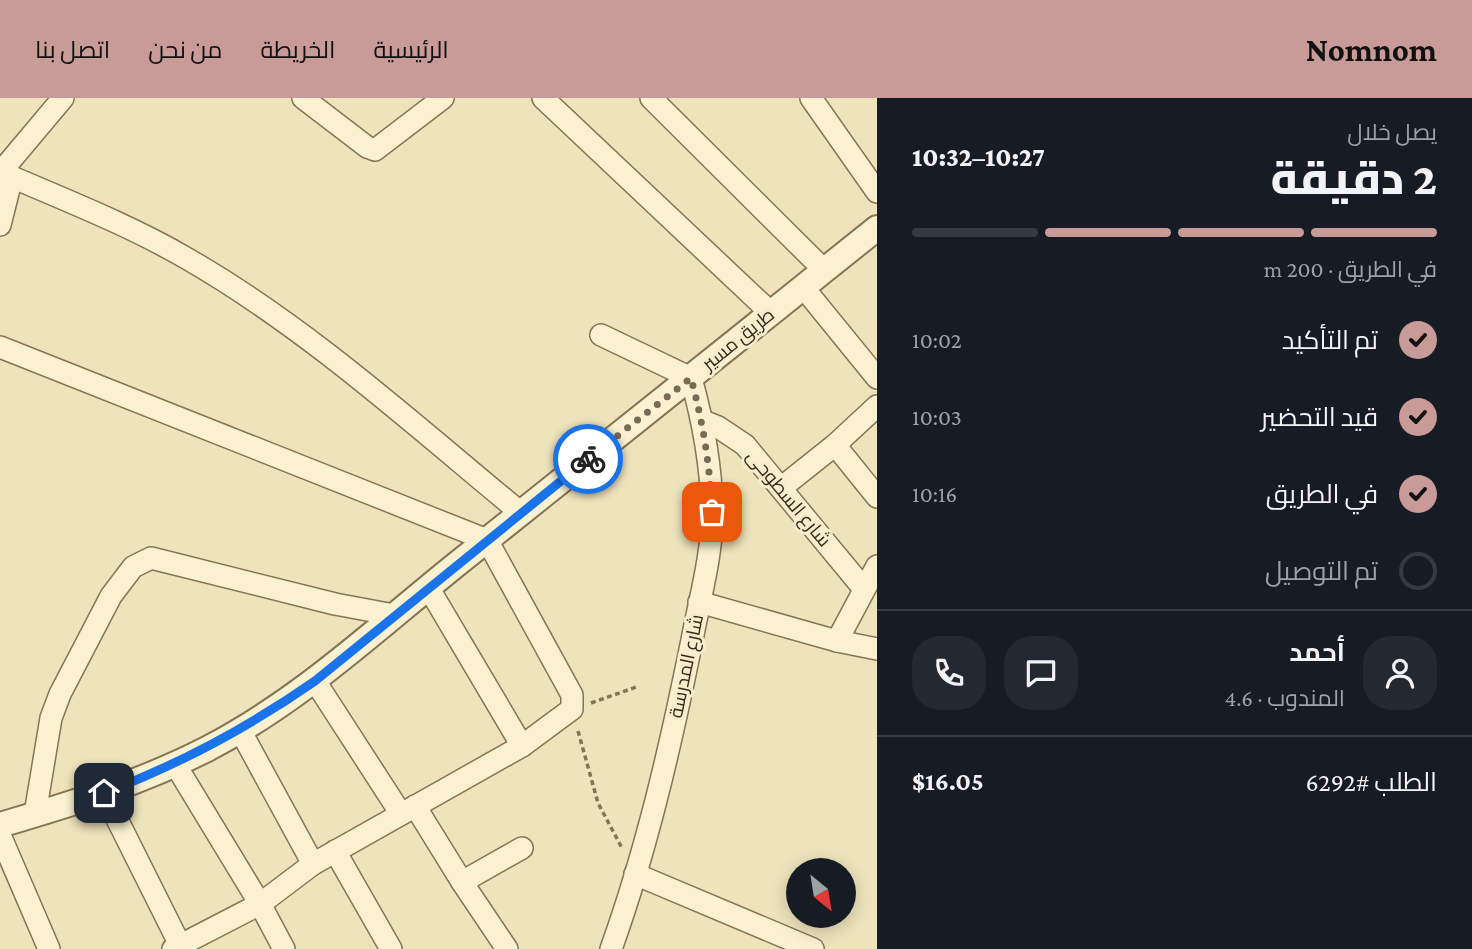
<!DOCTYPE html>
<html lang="ar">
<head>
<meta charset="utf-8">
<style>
  :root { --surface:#171b24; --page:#242831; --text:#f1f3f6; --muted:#9ea1a6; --line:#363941; --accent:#c89a98 }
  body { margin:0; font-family:"Crimson Pro",Cairo,serif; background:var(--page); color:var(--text); direction:rtl; height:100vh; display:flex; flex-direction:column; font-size:26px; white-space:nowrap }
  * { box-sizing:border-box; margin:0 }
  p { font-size:23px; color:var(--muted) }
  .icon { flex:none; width:38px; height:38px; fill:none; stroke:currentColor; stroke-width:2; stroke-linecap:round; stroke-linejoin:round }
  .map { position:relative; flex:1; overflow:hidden; direction:ltr }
  .panel { display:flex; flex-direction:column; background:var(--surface); width:595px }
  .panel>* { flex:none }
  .needle { width:46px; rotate:150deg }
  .tools { position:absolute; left:786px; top:760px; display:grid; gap:14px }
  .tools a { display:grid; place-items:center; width:70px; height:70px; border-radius:50%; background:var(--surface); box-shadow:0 4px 18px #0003; font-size:35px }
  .pin { position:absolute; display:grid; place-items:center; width:60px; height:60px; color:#fff; margin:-30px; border-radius:14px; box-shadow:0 4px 10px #0006 }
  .courier { position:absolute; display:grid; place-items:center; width:70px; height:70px; margin:-35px; border:5px solid #1a73e8; border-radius:50%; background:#fff; color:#222; box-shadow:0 2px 9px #0007 }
  .summary em { font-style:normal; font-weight:800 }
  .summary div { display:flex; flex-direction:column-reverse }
  .summary { display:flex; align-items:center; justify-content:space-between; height:119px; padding:0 35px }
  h1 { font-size:46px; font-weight:800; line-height:52px }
  .bar { display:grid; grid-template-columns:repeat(4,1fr); gap:10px 7px; align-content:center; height:84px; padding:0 35px }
  .bar i { height:9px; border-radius:5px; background:var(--line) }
  .bar .current { background:var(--accent) }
  .bar p { grid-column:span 4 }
  .line { display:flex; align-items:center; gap:18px; padding:0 35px; border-top:2px solid var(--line) }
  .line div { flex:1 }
  .round { display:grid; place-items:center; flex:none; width:74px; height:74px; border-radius:28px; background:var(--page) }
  ol { padding:0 35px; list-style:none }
  li { display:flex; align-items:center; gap:21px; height:77px }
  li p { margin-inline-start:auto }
  li .icon { padding:7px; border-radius:50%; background:var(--accent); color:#111; stroke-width:4 }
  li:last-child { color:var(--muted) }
  li i { width:38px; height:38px; border:4px solid var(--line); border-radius:50% }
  header { display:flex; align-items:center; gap:42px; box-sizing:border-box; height:98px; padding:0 35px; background:var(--accent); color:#111 }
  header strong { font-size:33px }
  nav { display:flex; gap:38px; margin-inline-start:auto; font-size:24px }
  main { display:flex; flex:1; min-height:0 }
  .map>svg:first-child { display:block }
</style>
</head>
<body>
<header>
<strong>Nomnom</strong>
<nav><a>الرئيسية</a><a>الخريطة</a><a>من نحن</a><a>اتصل بنا</a></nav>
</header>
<main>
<section class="panel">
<div class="summary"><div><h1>2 دقيقة</h1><p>يصل خلال</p></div><em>10:27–10:32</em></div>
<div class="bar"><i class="current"></i><i class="current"></i><i class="current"></i><i></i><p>في الطريق · 200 m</p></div>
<ol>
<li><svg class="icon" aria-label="check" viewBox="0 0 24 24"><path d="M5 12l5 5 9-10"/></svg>تم التأكيد<p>10:02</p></li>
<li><svg class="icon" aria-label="check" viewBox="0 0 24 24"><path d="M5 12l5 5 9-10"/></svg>قيد التحضير<p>10:03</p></li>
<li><svg class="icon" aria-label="check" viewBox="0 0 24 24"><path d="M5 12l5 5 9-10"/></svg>في الطريق<p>10:16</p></li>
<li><i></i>تم التوصيل</li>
</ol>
<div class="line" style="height:126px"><a class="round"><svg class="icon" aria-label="person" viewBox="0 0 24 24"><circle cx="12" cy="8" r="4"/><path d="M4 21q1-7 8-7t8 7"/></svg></a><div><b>أحمد</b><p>المندوب · 4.6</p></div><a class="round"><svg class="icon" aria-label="chat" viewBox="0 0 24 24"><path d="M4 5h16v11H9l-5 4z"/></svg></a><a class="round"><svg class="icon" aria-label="phone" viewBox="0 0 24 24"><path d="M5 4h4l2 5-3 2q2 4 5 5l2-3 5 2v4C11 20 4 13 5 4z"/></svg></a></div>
<div class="line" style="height:91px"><div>الطلب #6292</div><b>$16.05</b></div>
</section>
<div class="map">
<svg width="877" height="851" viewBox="0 0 877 851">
  <rect width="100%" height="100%" fill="#eee4bc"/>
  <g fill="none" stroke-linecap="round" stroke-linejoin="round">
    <!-- minor casing -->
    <g stroke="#867456" stroke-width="24">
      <g id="minor">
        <path d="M 303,0 L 367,49 L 375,52 L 443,0"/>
        <path d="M 543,0 L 771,215"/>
        <path d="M 651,0 L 824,172"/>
        <path d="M 811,0 L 877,94"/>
        <path d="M 0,75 L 12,79 C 70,104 131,128 186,160 C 308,230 413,326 521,415"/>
        <path d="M 0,75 L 63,0"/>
        <path d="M 0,127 L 12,79"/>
        <path d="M 803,189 L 877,280"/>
        <path d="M 601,237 L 691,280 C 703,323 711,365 712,411 C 713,455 700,499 692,542 C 671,646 647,751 611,851"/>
        <path d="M 0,249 L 487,442 L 572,597 L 572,611 L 522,648 L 313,766 L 260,806 L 173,851"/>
        <path d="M 703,323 L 718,329 L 745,347 L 864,491"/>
        <path d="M 835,347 L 877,399"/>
        <path d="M 781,390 L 835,347 L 877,308"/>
        <path d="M 428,489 L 522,648"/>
        <path d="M 699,504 L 837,543 L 877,551"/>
        <path d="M 837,543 L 877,468"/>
        <path d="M 315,583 L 401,716"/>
        <path d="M 240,632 L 313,766"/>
        <path d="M 175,666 L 260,806 L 284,851"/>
        <path d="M 104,695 L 182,851"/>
        <path d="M 415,708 L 462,784"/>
        <path d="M 35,716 L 51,620 L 60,596 L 111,498 L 133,469 L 151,460 L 335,506 L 394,517"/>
        <path d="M 0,737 L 49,851"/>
        <path d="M 335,753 L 391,851"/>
        <path d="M 635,776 L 813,851"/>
        <path d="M 507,851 L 462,784 L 522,750"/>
      </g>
    </g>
    <!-- tertiary casing -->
    <g stroke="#867456" stroke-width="28">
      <path id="tertiary" d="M 0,727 C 71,706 141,685 207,651 C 300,603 376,531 457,466 C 598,354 737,242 877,130"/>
    </g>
    <!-- path -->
    <g stroke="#867456" stroke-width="3.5" stroke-dasharray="5 3.5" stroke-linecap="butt">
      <path d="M 591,605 L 639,588"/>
      <path d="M 578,633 L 598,705 L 622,750"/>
    </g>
    <!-- minor -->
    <use href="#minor" stroke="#f9f1d0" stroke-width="21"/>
    <!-- tertiary -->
    <use href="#tertiary" stroke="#f9f1d0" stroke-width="24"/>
  </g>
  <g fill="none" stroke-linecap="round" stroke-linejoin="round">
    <!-- done -->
    <path stroke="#766b53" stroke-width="7" stroke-dasharray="0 12.6" d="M 588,361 L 691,280 C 703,325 710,367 712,414"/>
    <!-- route -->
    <path stroke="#1a73e8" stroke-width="9" d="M 104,695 C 180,666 249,629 315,583 L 588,361"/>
  </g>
  <g text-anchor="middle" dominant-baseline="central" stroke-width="6" stroke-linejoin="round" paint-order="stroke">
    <!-- street labels -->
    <g font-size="19" fill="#352a1b" stroke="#f6edcc">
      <text transform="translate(738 241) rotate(-39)">طريق مسير</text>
      <text transform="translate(789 400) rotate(50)">شارع السطوحى</text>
      <text transform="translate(686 568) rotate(-78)">شارع المدرسة</text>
    </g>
  </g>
</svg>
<div class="tools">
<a><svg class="needle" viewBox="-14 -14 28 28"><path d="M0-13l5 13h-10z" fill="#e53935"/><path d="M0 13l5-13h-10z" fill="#9ea1a6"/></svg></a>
</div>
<div class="pin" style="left:712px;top:414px;background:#ea580c"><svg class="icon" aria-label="bag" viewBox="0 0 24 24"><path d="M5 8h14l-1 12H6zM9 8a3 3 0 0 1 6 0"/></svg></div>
<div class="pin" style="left:104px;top:695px;background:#1f2937"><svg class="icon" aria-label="home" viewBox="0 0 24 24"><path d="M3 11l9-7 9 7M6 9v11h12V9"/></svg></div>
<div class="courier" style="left:588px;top:361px"><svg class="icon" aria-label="bike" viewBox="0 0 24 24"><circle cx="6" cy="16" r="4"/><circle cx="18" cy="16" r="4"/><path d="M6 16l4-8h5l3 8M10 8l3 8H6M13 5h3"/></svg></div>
</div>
</main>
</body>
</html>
